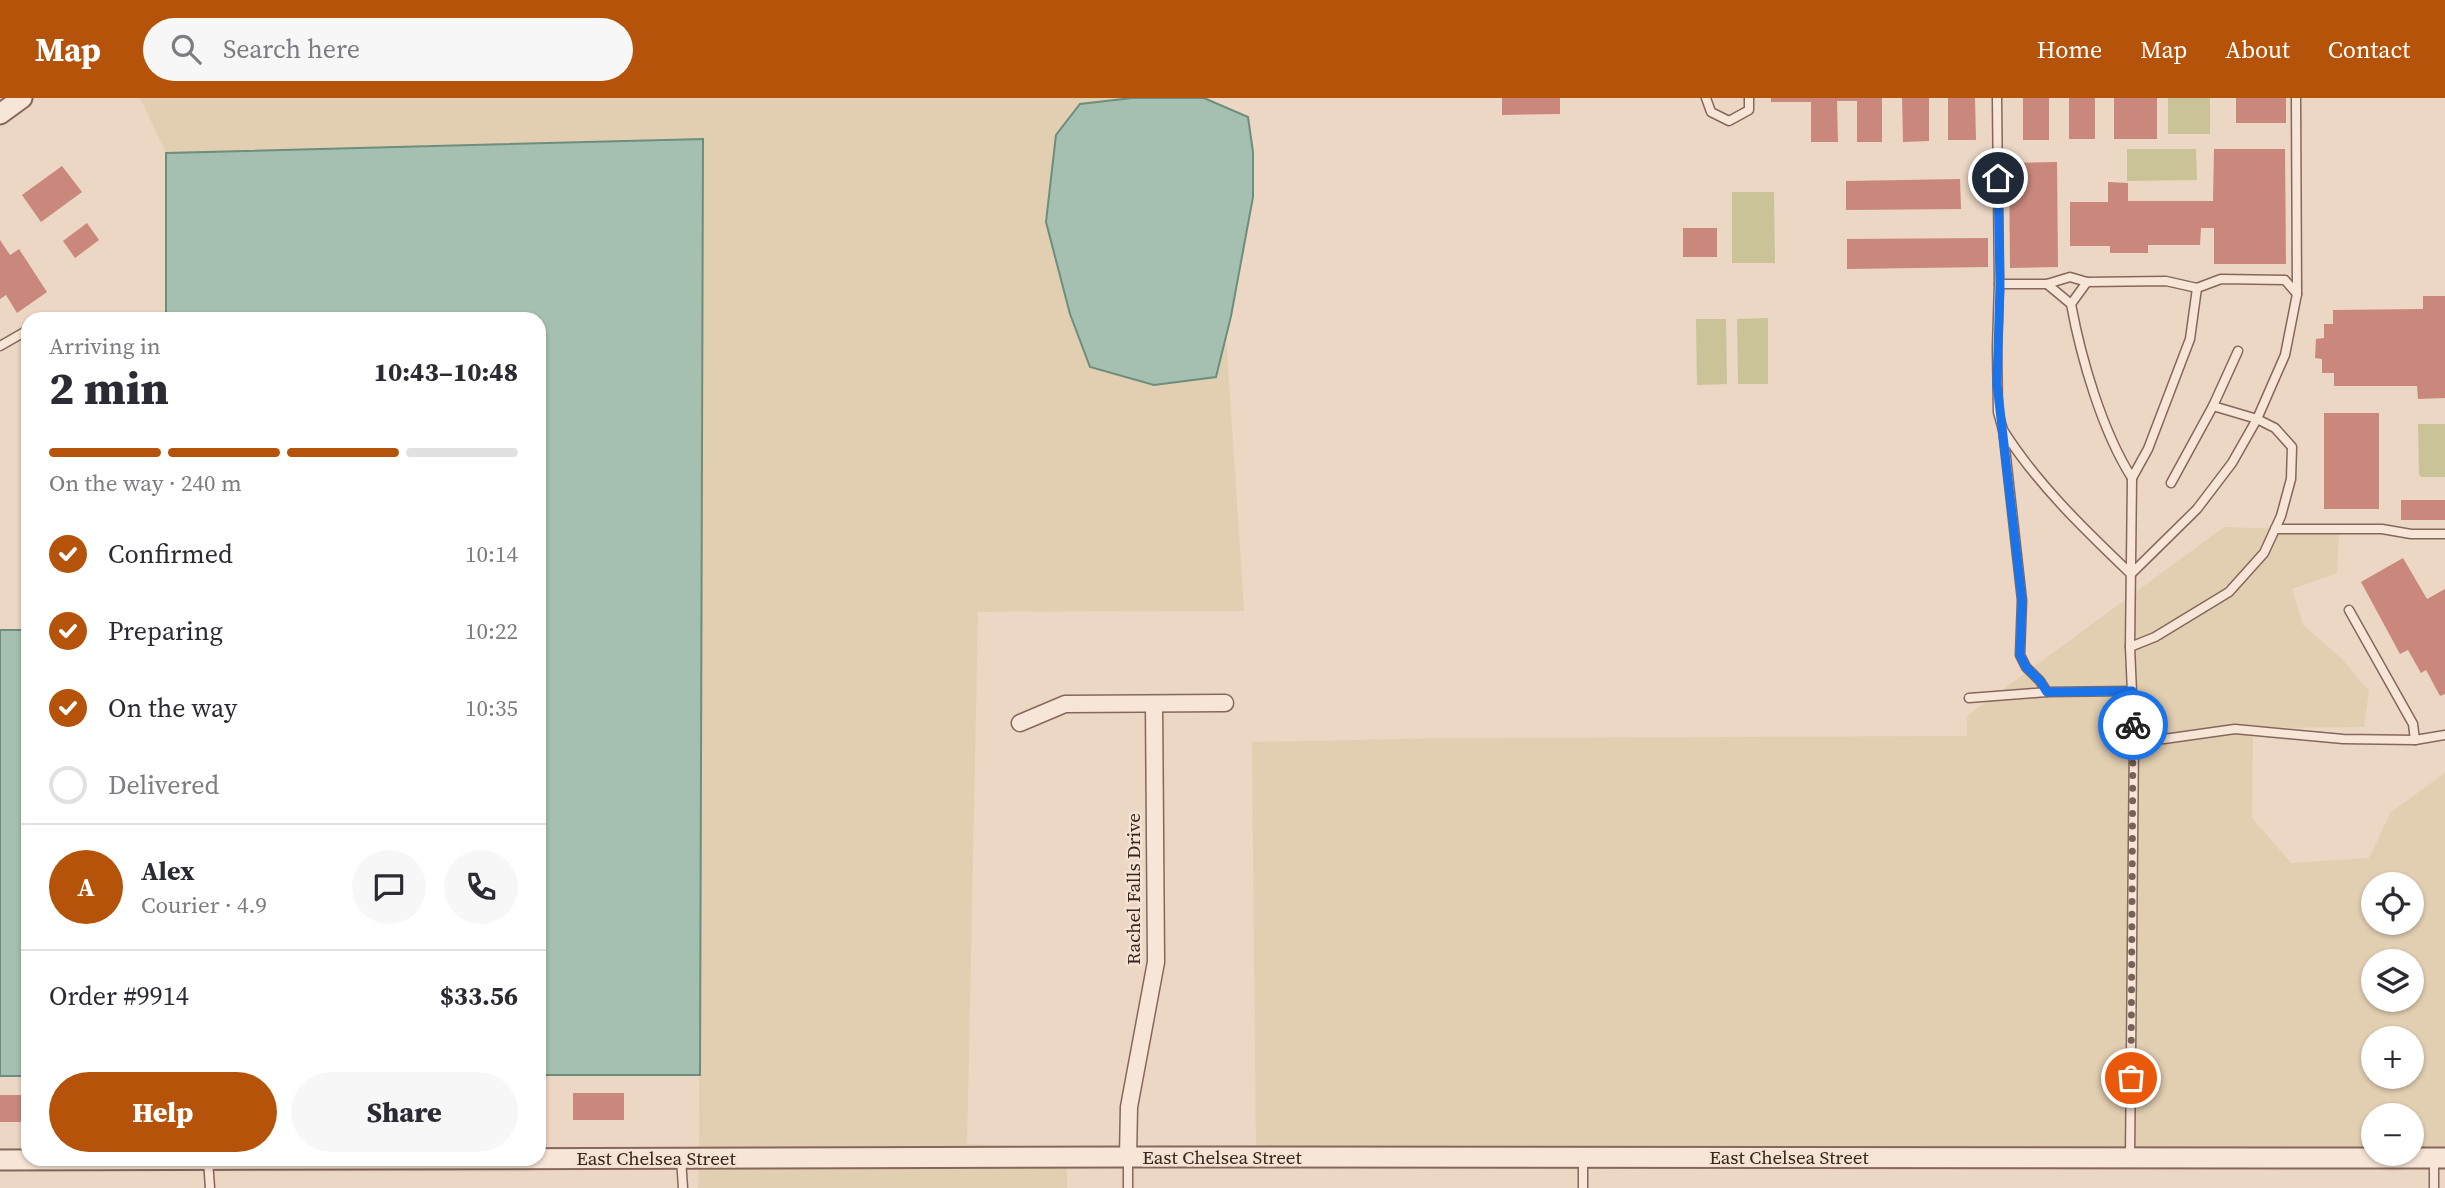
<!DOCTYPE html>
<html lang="en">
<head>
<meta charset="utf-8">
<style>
  :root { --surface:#fff; --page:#f7f7f7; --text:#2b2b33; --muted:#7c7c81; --line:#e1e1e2; --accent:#b45309 }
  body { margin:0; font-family:"Source Serif 4",serif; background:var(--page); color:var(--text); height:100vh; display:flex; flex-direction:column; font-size:26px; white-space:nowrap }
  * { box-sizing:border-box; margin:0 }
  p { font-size:23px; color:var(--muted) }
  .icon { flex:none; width:38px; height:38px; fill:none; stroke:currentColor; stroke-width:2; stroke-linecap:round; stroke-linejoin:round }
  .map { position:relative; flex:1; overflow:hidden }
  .panel { position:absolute; left:21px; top:214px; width:525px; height:854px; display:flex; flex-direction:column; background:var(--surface); border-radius:21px; box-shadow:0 2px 5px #0004 }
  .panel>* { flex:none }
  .tools { position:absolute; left:2361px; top:774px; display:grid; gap:14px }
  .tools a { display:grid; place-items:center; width:63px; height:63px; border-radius:50%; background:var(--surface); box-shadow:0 2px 5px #0004; font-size:35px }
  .pin { position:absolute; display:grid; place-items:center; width:60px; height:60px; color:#fff; margin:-30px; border:4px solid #fff; border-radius:50%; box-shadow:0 2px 7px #0007 }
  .courier { position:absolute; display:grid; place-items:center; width:70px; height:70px; margin:-35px; border:5px solid #1a73e8; border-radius:50%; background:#fff; color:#222; box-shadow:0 2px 9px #0007 }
  .head em { font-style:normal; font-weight:800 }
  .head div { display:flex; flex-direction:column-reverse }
  .head { display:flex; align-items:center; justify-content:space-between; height:119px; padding:0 28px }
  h1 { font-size:46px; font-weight:800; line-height:52px }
  .bar { display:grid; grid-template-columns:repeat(4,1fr); gap:10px 7px; align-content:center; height:84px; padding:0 28px }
  .bar i { height:9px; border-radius:5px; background:var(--line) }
  .bar .current { background:var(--accent) }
  .bar p { grid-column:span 4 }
  .line { display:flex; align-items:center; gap:18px; padding:0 28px; border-top:2px solid var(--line) }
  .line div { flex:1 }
  .round { display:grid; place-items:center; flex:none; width:74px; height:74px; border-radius:37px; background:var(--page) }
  ol { padding:0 28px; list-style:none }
  li { display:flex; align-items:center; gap:21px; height:77px }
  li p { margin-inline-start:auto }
  li .icon { padding:7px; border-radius:50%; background:var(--accent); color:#fff; stroke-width:4 }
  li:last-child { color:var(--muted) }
  li i { width:38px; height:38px; border:4px solid var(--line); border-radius:50% }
  .button { display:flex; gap:14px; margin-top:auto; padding:14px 28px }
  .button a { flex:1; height:80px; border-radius:42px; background:var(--accent); color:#fff; font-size:28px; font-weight:800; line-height:80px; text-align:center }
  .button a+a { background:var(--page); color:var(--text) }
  header { display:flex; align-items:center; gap:42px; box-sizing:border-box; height:98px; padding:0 35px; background:var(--accent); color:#fff }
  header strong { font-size:33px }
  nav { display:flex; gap:38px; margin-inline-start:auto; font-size:24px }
  .search { width:490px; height:63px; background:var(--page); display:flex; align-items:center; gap:18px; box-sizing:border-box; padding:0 24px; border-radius:38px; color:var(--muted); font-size:26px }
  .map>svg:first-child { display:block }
</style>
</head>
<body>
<header>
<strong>Map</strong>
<div class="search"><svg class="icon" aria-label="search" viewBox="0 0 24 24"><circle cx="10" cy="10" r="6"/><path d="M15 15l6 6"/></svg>Search here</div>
<nav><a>Home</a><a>Map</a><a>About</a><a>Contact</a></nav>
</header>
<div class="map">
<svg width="2445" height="1090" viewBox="0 0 2445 1090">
  <rect width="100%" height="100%" fill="#ecd6c4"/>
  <!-- farmland -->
  <g fill="#e2ceb1" fill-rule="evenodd">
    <path d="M 140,0 L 1132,0 L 1080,6 L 1216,279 L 1226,238 L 1244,513 L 978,514 L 967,1046 L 1022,1048 L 699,1050 L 703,41 L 166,55 Z"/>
    <path d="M 2224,429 L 2339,433 L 2337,475 L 2292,491 L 2303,527 L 2342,561 L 2369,593 L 2364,629 L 2253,630 L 2252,720 L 2291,765 L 2369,760 L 2391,714 L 2445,675 L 2445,1049 L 2412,1049 L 2412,1017 L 2373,1017 L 2373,1049 L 1256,1048 L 1252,644 L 1445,640 L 1967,638 L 1967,618 ZM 2373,786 L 2412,786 L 2412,824 L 2373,824 ZM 2373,863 L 2412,863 L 2412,901 L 2373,901 ZM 2373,940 L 2412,940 L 2412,978 L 2373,978 Z"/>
    <path d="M 1067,1069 L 1067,1090 L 698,1090 L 699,1071 Z"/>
  </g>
  <!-- green -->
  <g fill="#cac398">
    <rect x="2168" y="0" width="42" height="36"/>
    <path d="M 2127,51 L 2196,51 L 2197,82 L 2127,83 Z"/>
    <path d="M 1732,94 L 1774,94 L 1775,165 L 1732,165 Z"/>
    <path d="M 1768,220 L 1768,286 L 1738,286 L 1737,221 Z"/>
    <path d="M 1696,221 L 1726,221 L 1727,286 L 1697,287 Z"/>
    <path d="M 2418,326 L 2445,326 L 2445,379 L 2421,379 L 2419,376 Z"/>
  </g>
  <!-- water -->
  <g fill="#a5c0b1" stroke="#6d8d7d" stroke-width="2">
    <path d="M 1132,0 L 1204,0 L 1248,19 L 1253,54 L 1253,99 L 1231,218 L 1216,279 L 1154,287 L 1090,269 L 1070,216 L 1046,124 L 1056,37 L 1080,6 Z"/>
    <path d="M 703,41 L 700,977 L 539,977 L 539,220 L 166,220 L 166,55 Z"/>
    <rect x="0" y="532" width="28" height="446"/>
  </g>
  <!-- building -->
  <g fill="#c9887b">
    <path d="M 1502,0 L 1560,0 L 1560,16 L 1502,17 Z"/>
    <path d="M 1771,0 L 1882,0 L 1882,44 L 1857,44 L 1857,3 L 1837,3 L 1838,44 L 1811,44 L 1811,4 L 1771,4 Z"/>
    <path d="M 1902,0 L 1929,0 L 1929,43 L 1903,44 Z"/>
    <path d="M 1948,0 L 1975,0 L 1976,42 L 1948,42 Z"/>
    <rect x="2023" y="0" width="26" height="42"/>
    <rect x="2069" y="0" width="26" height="41"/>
    <rect x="2114" y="0" width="43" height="41"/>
    <rect x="2236" y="0" width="50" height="25"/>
    <path d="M 2214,51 L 2285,51 L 2286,166 L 2214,166 L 2214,130 L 2201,130 L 2200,147 L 2148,147 L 2148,155 L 2110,155 L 2110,148 L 2070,148 L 2070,104 L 2108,104 L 2108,84 L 2128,85 L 2128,103 L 2213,103 Z"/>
    <path d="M 2057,64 L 2058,169 L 2010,170 L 2009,65 Z"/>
    <path d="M 62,68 L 82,94 L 41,124 L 22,97 Z"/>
    <path d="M 1960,81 L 1961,111 L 1846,112 L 1846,83 Z"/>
    <path d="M 87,125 L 99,142 L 75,160 L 63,143 Z"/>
    <rect x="1683" y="130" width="34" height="29"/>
    <path d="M 1988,140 L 1988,169 L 1847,171 L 1847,141 Z"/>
    <path d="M 0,142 L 10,157 L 19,151 L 47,194 L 17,215 L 6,197 L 0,201 Z"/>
    <path d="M 2423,198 L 2445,198 L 2445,300 L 2418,301 L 2417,288 L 2334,288 L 2334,275 L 2322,275 L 2322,261 L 2315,260 L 2316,241 L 2324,240 L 2324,226 L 2333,226 L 2333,212 L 2423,211 Z"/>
    <rect x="2324" y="315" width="55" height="96"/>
    <rect x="2401" y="402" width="44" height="20"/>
    <path d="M 2403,460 L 2427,501 L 2445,491 L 2445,596 L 2440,598 L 2426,572 L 2421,575 L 2408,552 L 2400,556 L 2361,484 Z"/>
    <rect x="573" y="995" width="51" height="27"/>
    <rect x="0" y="997" width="28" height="27"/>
  </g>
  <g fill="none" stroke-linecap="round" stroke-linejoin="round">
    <!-- service casing -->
    <g stroke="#86675b" stroke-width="11">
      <g id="service">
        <path d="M 1706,0 L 1711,14 L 1729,23 L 1749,12 L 1749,0"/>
        <path d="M 1997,0 L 1999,186 L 1997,250 L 1998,314 L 2003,332 L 2022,502 L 2020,557 L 2026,569 L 2040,583 L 2047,594 L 2132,593"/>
        <path d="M 2296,0 L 2297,196"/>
        <path d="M 1999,186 L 2047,186 L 2070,179 L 2087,184 L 2166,183 L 2197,190 L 2221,181 L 2285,182 L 2297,196 L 2285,257 L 2257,321 L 2232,365 L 2197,411 L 2131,476 C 2085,432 2037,386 2003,332"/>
        <path d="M 2047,186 L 2071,206 C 2081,260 2102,333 2132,380 L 2148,351 L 2190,241 L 2197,190"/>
        <path d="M 2071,206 L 2087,184"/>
        <path d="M 0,248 L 28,232"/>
        <path d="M 2213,308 L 2238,253"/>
        <path d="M 2275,431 L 2382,431 L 2411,436 L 2445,436"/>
        <path d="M 2130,549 L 2132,380"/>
        <path d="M 1969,600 L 2047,594"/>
        <path d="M 2134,640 L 2130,549 L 2155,539 L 2229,494 L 2264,455 L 2281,418 L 2291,381 L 2292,349 L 2275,330 L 2257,321 L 2213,308 L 2171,385"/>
        <path d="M 2415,642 L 2445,637"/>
        <path d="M 1128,1059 L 1128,1090"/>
        <path d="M 681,1060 L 683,1090"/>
        <path d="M 2130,1060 L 2134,640 L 2164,641 L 2235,631 L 2343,641 L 2415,642 L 2413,626 L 2349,512"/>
        <path d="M 2434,1060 L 2434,1090"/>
        <path d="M 208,1062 L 210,1090"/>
        <path d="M 1583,1090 L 1583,1059"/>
      </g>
    </g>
    <!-- minor casing -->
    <g stroke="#86675b" stroke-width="19">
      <g id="minor">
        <path d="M 1020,625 L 1065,606 L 1225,605"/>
        <path d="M 1128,1059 L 1129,1009 L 1156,864 L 1154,606"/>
      </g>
    </g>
    <!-- tertiary casing -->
    <g stroke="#86675b" stroke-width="23">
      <g id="tertiary">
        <path d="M 0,16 L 22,0"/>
        <path d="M 0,1062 L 1128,1059 L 2445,1060"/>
      </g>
    </g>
    <!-- service -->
    <use href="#service" stroke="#f7e5d7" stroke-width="8"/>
    <!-- minor -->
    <use href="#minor" stroke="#f7e5d7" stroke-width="16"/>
    <!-- tertiary -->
    <use href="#tertiary" stroke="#f7e5d7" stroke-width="19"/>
  </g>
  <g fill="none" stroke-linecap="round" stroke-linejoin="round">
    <!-- done -->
    <path stroke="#766258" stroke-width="7" stroke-dasharray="0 12.6" d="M 2131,980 L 2133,627"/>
    <!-- route -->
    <path stroke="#1a73e8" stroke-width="9" d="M 1998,80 L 2000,187 L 1997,286 L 2022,502 L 2020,557 L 2026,569 L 2040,583 L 2047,594 L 2132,593 L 2133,627"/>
  </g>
  <g text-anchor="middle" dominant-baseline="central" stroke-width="5" stroke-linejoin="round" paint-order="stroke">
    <!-- street labels -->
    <g font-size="19" fill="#37241e" stroke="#f4e2d3">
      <text transform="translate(1133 791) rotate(-90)">Rachel Falls Drive</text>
      <text x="1222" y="1059">East Chelsea Street</text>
      <text x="1789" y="1059">East Chelsea Street</text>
      <text x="656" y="1060">East Chelsea Street</text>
    </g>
  </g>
</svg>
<div class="tools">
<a><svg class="icon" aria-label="locate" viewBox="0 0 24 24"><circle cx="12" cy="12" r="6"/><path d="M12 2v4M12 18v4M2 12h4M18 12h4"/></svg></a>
<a><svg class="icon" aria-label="layers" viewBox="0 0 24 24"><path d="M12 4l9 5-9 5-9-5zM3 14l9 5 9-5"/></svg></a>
<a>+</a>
<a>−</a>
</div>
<div class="pin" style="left:2131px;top:980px;background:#ea580c"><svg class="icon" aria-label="bag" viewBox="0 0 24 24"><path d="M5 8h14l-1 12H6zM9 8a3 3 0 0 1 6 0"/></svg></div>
<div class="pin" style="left:1998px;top:80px;background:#1f2937"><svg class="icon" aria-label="home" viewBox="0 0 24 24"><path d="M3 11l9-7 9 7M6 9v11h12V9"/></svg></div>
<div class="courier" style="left:2133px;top:627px"><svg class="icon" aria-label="bike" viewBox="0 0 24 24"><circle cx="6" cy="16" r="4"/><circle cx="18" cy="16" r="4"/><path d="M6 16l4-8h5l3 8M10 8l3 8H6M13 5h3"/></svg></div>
<section class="panel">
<div class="head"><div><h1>2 min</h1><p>Arriving in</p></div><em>10:43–10:48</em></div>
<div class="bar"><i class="current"></i><i class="current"></i><i class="current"></i><i></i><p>On the way · 240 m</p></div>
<ol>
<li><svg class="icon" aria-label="check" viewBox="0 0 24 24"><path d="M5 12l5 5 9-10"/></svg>Confirmed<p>10:14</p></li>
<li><svg class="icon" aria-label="check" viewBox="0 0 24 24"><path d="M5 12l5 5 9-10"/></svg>Preparing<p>10:22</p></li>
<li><svg class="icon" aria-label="check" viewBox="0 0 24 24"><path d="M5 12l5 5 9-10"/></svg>On the way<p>10:35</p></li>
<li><i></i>Delivered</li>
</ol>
<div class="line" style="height:126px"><b class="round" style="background:var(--accent);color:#fff">A</b><div><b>Alex</b><p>Courier · 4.9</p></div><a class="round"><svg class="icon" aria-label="chat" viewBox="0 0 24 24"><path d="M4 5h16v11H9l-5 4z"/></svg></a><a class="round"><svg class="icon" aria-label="phone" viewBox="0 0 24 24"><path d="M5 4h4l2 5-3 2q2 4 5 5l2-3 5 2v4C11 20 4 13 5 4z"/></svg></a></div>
<div class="line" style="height:91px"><div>Order #9914</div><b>$33.56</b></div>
<div class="button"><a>Help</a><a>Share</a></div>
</section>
</div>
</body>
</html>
